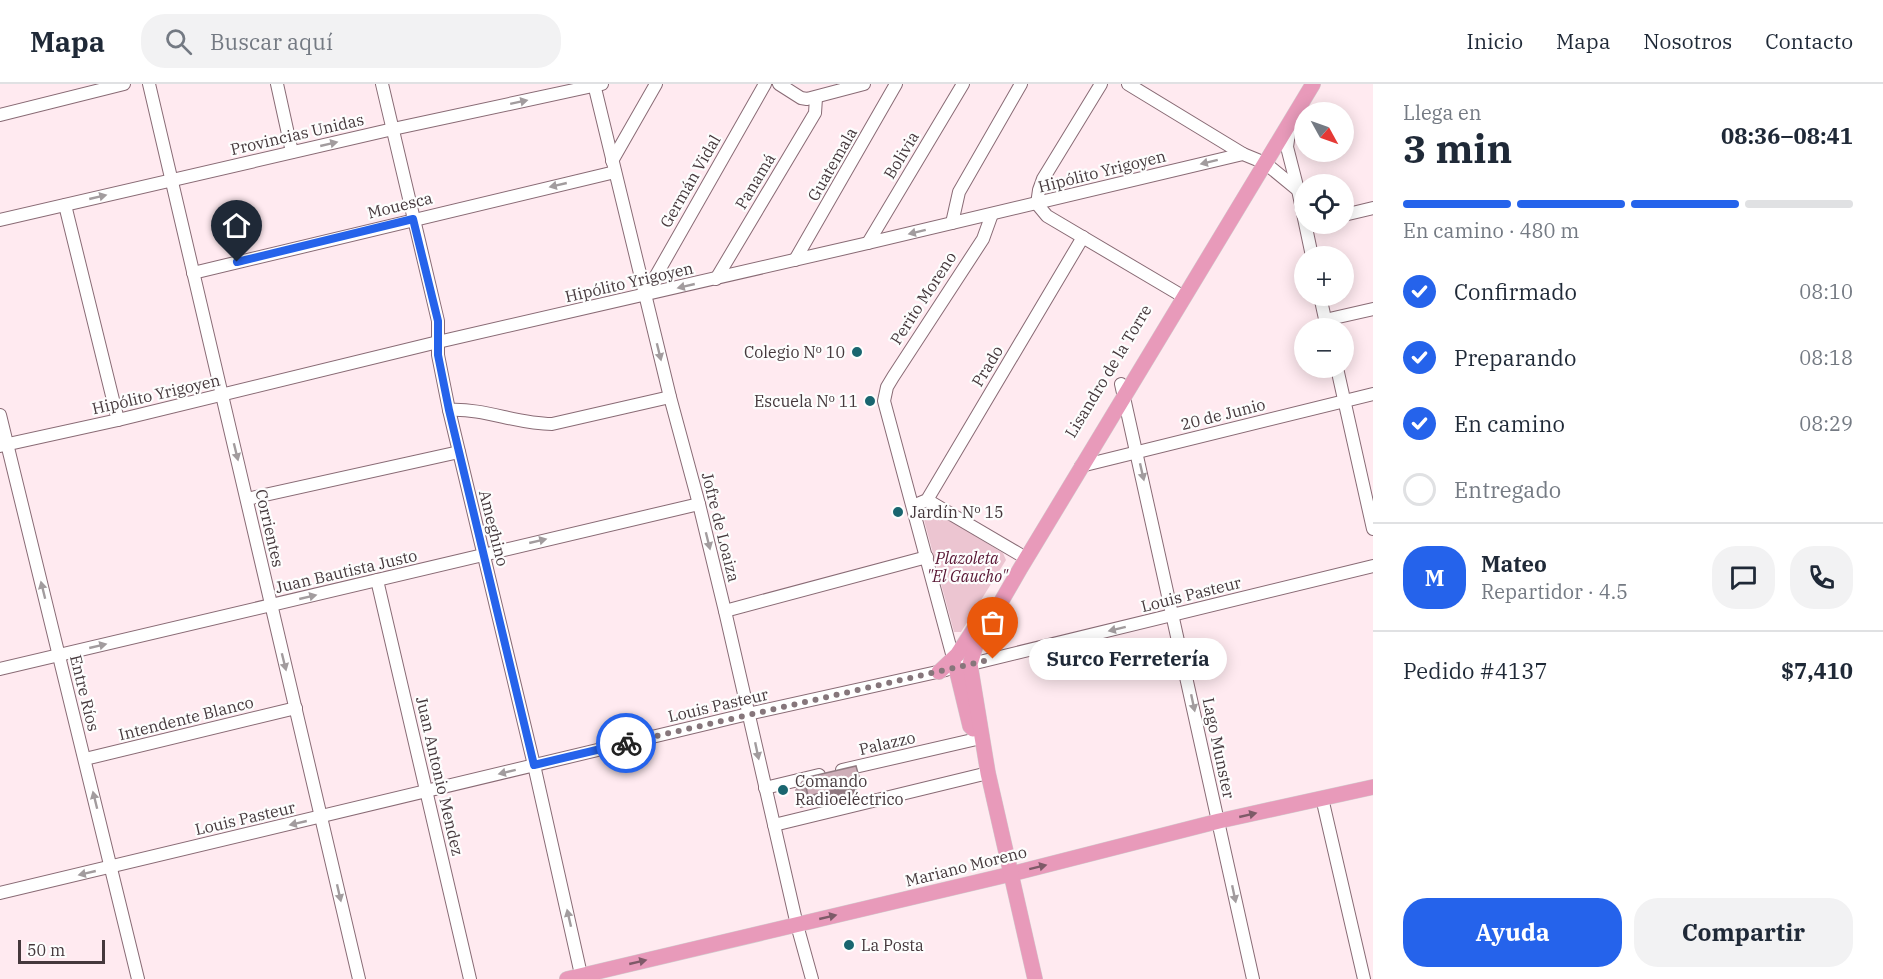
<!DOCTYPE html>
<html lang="es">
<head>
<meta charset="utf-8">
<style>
  :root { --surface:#fff; --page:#f2f2f3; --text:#1f2937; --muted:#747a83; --line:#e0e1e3; --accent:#2563eb }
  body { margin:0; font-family:"IBM Plex Serif",serif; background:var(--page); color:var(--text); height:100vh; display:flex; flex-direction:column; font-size:22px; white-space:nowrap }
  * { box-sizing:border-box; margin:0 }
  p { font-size:20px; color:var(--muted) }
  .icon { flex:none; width:33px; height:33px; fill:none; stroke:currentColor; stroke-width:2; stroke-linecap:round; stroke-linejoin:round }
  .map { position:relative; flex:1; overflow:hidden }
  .side { display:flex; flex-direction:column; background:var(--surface); width:510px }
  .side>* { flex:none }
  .needle { width:39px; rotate:130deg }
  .tools { position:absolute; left:1294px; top:18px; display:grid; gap:12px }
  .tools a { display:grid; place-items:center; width:60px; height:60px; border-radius:50%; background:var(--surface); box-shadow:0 3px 15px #0003; font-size:30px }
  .scale { position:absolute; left:18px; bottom:15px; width:87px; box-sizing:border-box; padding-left:6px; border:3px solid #45383c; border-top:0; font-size:16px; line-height:21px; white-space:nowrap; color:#45383c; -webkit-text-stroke:4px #fdfdfd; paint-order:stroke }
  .pin { position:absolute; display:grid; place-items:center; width:51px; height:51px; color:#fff; margin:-62px -26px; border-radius:50% 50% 50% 0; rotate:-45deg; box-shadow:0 0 6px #0007 }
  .pin .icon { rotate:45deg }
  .courier { position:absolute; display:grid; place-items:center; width:60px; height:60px; margin:-30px; border:4px solid #2563eb; border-radius:50%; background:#fff; color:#222; box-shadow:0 2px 8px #0007 }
  .bubble { position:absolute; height:42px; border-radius:21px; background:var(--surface); box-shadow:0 3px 15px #0003; font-size:20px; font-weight:800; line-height:42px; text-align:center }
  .head em { font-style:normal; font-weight:800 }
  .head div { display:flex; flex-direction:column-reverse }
  .head { display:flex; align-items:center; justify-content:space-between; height:102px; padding:0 30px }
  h1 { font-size:39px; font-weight:800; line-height:45px }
  .bar { display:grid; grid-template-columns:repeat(4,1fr); gap:9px 6px; align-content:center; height:72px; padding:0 30px }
  .bar i { height:8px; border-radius:4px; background:var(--line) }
  .bar .on { background:var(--accent) }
  .bar p { grid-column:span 4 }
  .line { display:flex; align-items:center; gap:15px; padding:0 30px; border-top:2px solid var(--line) }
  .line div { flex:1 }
  .round { display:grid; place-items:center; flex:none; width:63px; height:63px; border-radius:24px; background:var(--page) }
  ol { padding:0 30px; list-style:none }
  li { display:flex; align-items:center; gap:18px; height:66px }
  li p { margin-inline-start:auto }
  li .icon { padding:6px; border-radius:50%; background:var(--accent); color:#fff; stroke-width:4 }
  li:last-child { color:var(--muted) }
  li i { width:33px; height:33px; border:3px solid var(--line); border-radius:50% }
  .button { display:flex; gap:12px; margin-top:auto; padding:12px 30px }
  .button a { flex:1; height:69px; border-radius:24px; background:var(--accent); color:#fff; font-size:24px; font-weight:800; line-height:69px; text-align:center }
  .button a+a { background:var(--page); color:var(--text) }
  header { display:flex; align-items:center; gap:36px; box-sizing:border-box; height:84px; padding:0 30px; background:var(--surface); border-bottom:2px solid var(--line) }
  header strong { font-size:28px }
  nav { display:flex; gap:33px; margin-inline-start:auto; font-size:21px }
  .search { width:420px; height:54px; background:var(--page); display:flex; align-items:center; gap:15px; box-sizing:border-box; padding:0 21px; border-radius:24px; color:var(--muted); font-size:22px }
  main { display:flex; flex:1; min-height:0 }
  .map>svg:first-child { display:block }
</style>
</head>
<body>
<header>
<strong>Mapa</strong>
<div class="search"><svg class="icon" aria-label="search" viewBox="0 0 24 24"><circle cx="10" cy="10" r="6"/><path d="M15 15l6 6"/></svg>Buscar aquí</div>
<nav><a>Inicio</a><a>Mapa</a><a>Nosotros</a><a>Contacto</a></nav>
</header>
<main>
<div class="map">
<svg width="1373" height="895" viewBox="0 0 1373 895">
  <rect width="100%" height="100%" fill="#ffeaf0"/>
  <!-- green -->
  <path fill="#ecc5d1" d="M 938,429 L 1003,469 L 1006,476 L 961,548 L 954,548 L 924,436 L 930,430 Z"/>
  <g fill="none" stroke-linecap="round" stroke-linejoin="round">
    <!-- minor casing -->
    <g stroke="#896b75" stroke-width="14">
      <g id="minor">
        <path d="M 149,0 L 359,895"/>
        <path d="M 277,0 L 292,68"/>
        <path d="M 382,0 L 438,237 L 438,271 L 449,326 L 534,681 L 582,895"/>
        <path d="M 594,0 L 670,313 L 699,420 L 725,527 L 797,841 L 812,895"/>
        <path d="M 779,0 L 801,14 L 807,15 L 864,0"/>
        <path d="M 1101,0 L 1043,95 L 1039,106 L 1037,120 L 1047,132 L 1184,213"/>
        <path d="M 1128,0 L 1243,70"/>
        <path d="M 0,31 L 124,0"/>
        <path d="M 1290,42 L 1287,63 L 1298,106 L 1312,172"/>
        <path d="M 612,77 L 656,0"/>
        <path d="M 65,121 L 118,336"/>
        <path d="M 1344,131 L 1373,124"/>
        <path d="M 0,136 L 393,45 L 602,0"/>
        <path d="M 952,139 L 959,108 L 1021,0"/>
        <path d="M 868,159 L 963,0"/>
        <path d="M 795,176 L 896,0"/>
        <path d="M 193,189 L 615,88"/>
        <path d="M 716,195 L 815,29 L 816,14"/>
        <path d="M 645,211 L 765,0"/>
        <path d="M 1320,212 L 1327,244"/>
        <path d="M 1325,236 L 1373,225"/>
        <path d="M 1337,284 L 1373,445"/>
        <path d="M 1121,300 L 1253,895"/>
        <path d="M 449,326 C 485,324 516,340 552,340 L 670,313"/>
        <path d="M 0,331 L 138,895"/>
        <path d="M 0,362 L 118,336 L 438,258 L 868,159 L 1243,70 L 1265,79 L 1298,106"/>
        <path d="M 1081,382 L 1373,310"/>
        <path d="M 247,415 L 459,368"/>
        <path d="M 927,416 L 1019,470"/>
        <path d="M 913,422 L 927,416 L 1083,153"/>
        <path d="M 377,496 L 470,895"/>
        <path d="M 725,527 L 927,473"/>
        <path d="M 955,581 L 884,317 L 887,303 L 893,293 L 983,155 L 992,130"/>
        <path d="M 963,582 L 1373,482"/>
        <path d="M 0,585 L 699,420"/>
        <path d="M 85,675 L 296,624"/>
        <path d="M 842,686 L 981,654"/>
        <path d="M 765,704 L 819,691"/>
        <path d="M 1322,714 L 1364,895"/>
        <path d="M 774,741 L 988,689"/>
        <path d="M 0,809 L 748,630 L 946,586"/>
      </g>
    </g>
    <!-- major casing -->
    <g stroke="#d2cfd0" stroke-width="16">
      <g id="major">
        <path d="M 956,584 L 970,642 L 973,645"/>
        <path d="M 939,588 L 957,571 L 976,542"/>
        <path d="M 567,895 L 1011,790 L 1219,737 L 1373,703"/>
        <path d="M 1035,895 L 988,689 L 970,580 L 976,561 L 1020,485 L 1313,0"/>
      </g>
    </g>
    <!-- minor -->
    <use href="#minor" stroke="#fff" stroke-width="12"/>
    <!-- major -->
    <use href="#major" stroke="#e89aba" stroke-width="15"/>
  </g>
  <!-- wall -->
  <path fill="#b1969e" d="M 804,694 L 852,712 L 800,724 L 795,706 Z"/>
  <!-- shaded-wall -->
  <path fill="#907a81" d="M 861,700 L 852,712 L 800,724 L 808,712 Z"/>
  <!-- building -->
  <path fill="#ceaeb8" stroke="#907a81" stroke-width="1.5" d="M 856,682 L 861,700 L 808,712 L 804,694 Z"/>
  <!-- one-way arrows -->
  <defs><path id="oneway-solid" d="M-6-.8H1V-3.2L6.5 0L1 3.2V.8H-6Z" transform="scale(1.5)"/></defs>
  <g fill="#a29c9e">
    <use href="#oneway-solid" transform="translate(519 18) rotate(-12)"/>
    <use href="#oneway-solid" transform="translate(329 60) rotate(-13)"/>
    <use href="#oneway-solid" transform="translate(1209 78) rotate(166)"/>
    <use href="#oneway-solid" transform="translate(558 101) rotate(167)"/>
    <use href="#oneway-solid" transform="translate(98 113) rotate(-13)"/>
    <use href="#oneway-solid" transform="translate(917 148) rotate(166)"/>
    <use href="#oneway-solid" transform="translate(686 202) rotate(167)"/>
    <use href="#oneway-solid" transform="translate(659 268) rotate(76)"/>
    <use href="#oneway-solid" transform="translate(236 368) rotate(76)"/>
    <use href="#oneway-solid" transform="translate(1142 388) rotate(77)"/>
    <use href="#oneway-solid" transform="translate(538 457) rotate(-13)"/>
    <use href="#oneway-solid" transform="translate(708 457) rotate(76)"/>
    <use href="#oneway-solid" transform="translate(43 506) rotate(-104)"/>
    <use href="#oneway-solid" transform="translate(308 513) rotate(-13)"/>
    <use href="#oneway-solid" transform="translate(1117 545) rotate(166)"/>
    <use href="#oneway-solid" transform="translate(98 562) rotate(-13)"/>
    <use href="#oneway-solid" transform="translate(284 578) rotate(76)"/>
    <use href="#oneway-solid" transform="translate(1193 619) rotate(78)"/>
    <use href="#oneway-solid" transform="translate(757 667) rotate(78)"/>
    <use href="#oneway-solid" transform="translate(507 688) rotate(166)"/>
    <use href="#oneway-solid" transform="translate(95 716) rotate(-104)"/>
    <use href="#oneway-solid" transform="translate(298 739) rotate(167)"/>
    <use href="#oneway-solid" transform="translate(87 789) rotate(167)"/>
    <use href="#oneway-solid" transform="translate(339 809) rotate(77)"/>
    <use href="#oneway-solid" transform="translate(1234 810) rotate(78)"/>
    <use href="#oneway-solid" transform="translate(569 834) rotate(-103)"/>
  </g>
  <g fill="#7e5a68">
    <use href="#oneway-solid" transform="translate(1248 731) rotate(-13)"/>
    <use href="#oneway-solid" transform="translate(1038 783) rotate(-14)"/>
    <use href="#oneway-solid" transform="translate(828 833) rotate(-13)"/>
    <use href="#oneway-solid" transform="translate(638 878) rotate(-13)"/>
  </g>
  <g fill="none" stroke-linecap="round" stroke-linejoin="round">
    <!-- done -->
    <path stroke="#86767b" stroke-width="6" stroke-dasharray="0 10.8" d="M 626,659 L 993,575"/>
    <!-- route -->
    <path stroke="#2563eb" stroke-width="8" d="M 237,178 L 413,135 L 438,237 L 438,271 L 449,326 L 534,681 L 626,659"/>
  </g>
  <!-- markers -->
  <g fill="#19656f" stroke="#fdfdfd" stroke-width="2">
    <circle cx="857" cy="268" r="6"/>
    <circle cx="870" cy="317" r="6"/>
    <circle cx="898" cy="428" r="6"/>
    <circle cx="783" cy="706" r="6"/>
    <circle cx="849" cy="861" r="6"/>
  </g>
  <g text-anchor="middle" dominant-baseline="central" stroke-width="4.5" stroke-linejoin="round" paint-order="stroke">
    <!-- street labels -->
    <g font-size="16" fill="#45383c" stroke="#fdfdfd">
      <text transform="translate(297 50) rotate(-13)">Provincias Unidas</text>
      <text transform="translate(901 71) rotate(-59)">Bolivia</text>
      <text transform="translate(832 80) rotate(-60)">Guatemala</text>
      <text transform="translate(1102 87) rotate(-14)">Hipólito Yrigoyen</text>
      <text transform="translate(690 97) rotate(-60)">Germán Vidal</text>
      <text transform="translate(755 97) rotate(-59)">Panamá</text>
      <text transform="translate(400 121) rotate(-14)">Mouesca</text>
      <text transform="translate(629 198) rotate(-13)">Hipólito Yrigoyen</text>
      <text transform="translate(923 214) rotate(-57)">Perito Moreno</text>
      <text transform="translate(987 282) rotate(-59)">Prado</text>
      <text transform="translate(1108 287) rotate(-59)">Lisandro de la Torre</text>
      <text transform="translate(156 310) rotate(-13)">Hipólito Yrigoyen</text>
      <text transform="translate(1223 330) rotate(-14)">20 de Junio</text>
      <text transform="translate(721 443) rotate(76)">Jofre de Loaiza</text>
      <text transform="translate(270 444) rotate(77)">Corrientes</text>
      <text transform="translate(494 444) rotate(76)">Ameghino</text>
      <text transform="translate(346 487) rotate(-13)">Juan Bautista Justo</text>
      <text transform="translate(1191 510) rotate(-14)">Louis Pasteur</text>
      <text transform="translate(85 609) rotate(76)">Entre Ríos</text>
      <text transform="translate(718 621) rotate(-13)">Louis Pasteur</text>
      <text transform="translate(186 634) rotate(-14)">Intendente Blanco</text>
      <text transform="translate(887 659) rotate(-13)">Palazzo</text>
      <text transform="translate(1219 664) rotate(78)">Lago Munster</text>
      <text transform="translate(440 692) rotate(77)">Juan Antonio Mendez</text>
      <text transform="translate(245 734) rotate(-13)">Louis Pasteur</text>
      <text transform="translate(966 782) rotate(-14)">Mariano Moreno</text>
    </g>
    <!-- poi labels -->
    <g font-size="16" fill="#45383c" stroke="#fdfdfd" text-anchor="start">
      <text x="845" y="268" text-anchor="end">Colegio Nº 10</text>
      <text x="858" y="317" text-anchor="end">Escuela Nº 11</text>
      <text x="910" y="428">Jardín Nº 15</text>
      <text x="795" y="697">Comando<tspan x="795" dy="18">Radioeléctrico</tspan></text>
      <text x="861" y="861">La Posta</text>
    </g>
    <!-- park labels -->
    <g font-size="16" font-style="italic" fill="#581533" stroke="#fdfdfd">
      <text x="967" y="474">Plazoleta<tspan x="967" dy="18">"El Gaucho"</tspan></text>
    </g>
  </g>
</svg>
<div class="tools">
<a><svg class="needle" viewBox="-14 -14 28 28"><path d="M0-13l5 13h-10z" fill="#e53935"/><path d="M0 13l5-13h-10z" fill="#747a83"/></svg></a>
<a><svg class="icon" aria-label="locate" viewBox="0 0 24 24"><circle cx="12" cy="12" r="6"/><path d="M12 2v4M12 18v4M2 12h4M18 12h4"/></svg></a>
<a>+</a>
<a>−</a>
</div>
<div class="scale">50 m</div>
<div class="pin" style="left:993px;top:575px;background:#ea580c"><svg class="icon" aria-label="bag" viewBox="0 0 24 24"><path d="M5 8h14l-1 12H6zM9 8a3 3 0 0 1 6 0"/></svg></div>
<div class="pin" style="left:237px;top:178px;background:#1f2937"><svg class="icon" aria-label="home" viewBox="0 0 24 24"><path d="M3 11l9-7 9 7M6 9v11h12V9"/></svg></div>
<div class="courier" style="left:626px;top:659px"><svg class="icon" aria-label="bike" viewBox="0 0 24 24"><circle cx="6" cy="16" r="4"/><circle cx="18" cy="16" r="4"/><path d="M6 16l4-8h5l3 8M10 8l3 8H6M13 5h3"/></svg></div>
<div class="bubble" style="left:1029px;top:554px;width:198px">Surco Ferretería</div>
</div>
<section class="side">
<div class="head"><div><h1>3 min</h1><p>Llega en</p></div><em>08:36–08:41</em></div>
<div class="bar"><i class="on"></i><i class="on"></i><i class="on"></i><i></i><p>En camino · 480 m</p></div>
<ol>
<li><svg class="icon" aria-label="check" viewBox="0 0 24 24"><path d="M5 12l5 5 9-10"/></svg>Confirmado<p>08:10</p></li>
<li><svg class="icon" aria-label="check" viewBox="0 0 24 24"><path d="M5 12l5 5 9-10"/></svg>Preparando<p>08:18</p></li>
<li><svg class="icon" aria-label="check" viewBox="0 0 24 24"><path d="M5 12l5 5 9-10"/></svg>En camino<p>08:29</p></li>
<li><i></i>Entregado</li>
</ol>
<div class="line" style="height:108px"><b class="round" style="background:var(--accent);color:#fff">M</b><div><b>Mateo</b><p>Repartidor · 4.5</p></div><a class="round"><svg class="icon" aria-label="chat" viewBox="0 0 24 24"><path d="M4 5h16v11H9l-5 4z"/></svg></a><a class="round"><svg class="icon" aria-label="phone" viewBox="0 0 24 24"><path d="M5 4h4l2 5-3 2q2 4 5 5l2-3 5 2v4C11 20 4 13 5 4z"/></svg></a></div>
<div class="line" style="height:78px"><div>Pedido #4137</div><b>$7,410</b></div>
<div class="button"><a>Ayuda</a><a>Compartir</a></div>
</section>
</main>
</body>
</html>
